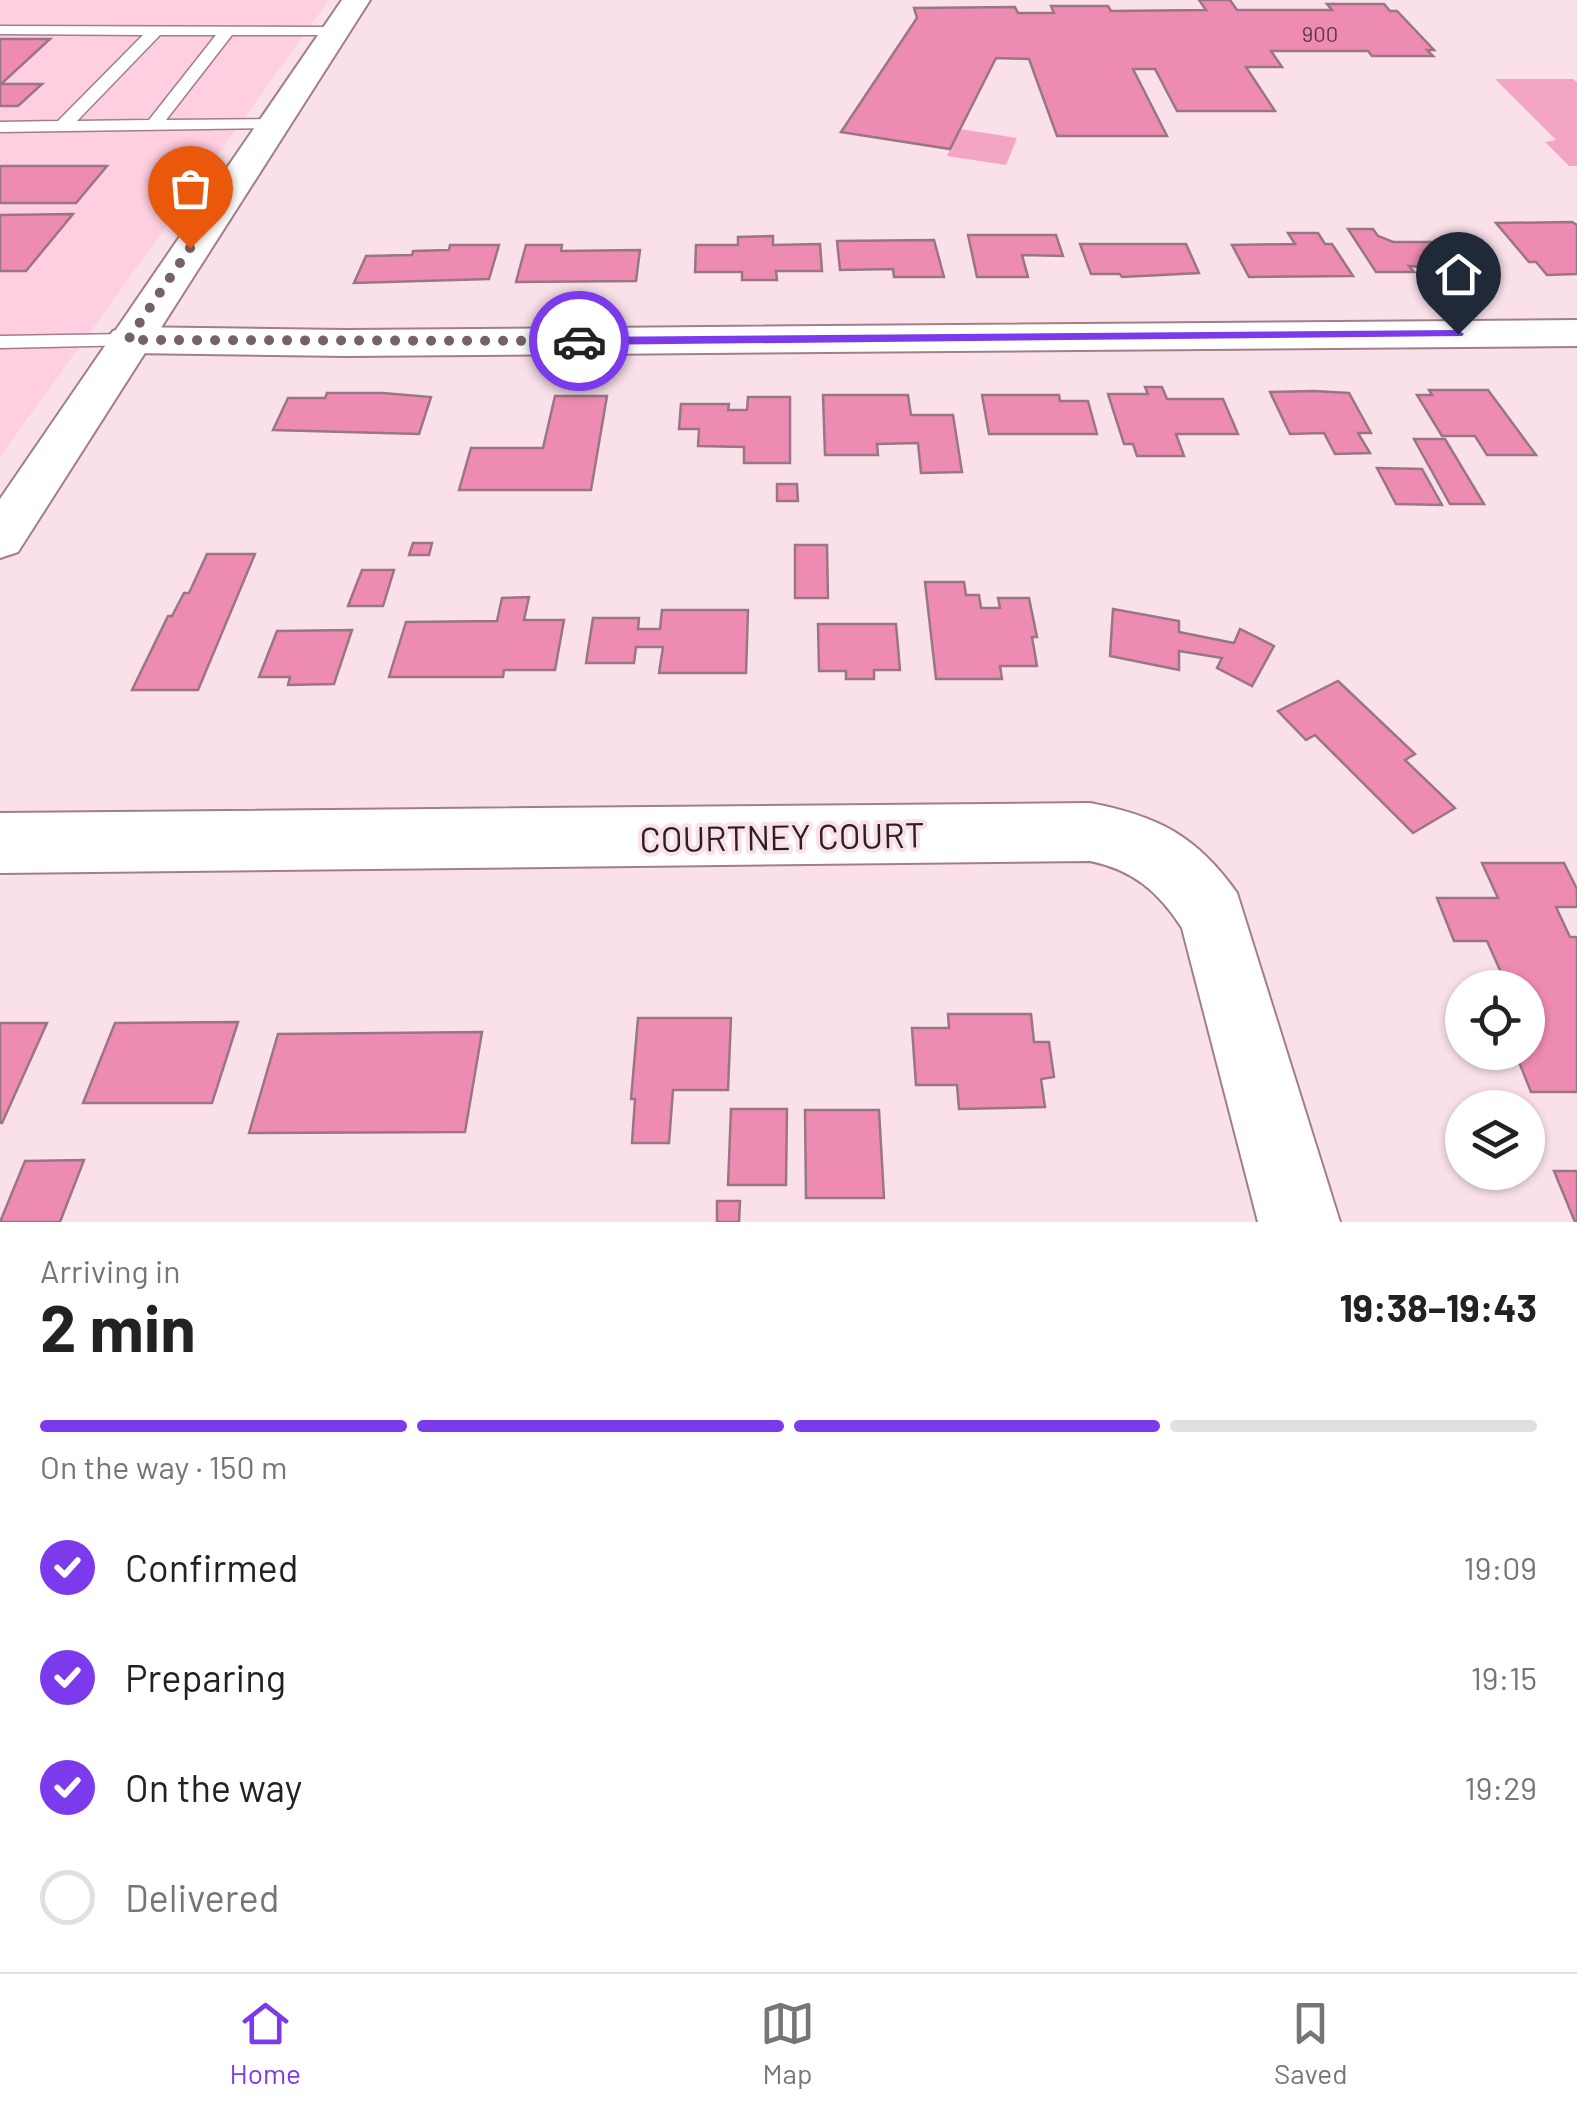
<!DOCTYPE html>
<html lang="en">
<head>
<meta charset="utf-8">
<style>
  :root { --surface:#fff; --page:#f6f6f6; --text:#222; --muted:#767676; --line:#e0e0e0; --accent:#7c3aed }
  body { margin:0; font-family:Barlow,sans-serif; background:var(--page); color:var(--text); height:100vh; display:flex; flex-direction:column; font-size:38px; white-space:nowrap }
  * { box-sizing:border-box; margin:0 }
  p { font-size:32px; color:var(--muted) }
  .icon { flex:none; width:55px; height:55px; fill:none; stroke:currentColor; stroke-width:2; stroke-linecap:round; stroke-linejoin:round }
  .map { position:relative; height:1222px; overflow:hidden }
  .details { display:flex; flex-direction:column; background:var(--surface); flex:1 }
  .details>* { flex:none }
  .fabs { position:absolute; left:1445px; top:970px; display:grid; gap:20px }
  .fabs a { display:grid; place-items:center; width:100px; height:100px; border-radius:50%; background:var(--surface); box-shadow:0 2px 8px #0004; font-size:50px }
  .pin { position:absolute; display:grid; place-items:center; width:85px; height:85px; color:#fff; margin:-102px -42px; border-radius:50% 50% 50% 0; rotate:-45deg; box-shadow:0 0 10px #0007 }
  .pin .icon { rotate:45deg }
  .courier { position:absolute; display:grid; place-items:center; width:100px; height:100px; margin:-50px; border:8px solid #7c3aed; border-radius:50%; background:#fff; color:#222; box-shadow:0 2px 12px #0007 }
  .headline em { font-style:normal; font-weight:700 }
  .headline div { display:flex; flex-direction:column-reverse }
  .headline { display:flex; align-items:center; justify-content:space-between; height:170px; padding:0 40px }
  h1 { font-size:65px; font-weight:700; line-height:75px }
  .bar { display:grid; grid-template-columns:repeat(4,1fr); gap:15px 10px; align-content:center; height:120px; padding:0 40px }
  .bar i { height:12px; border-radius:8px; background:var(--line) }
  .bar .on { background:var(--accent) }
  .bar p { grid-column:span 4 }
  ol { padding:0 40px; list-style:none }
  li { display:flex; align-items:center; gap:30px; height:110px }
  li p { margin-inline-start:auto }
  li .icon { padding:10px; border-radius:50%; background:var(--accent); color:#fff; stroke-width:4 }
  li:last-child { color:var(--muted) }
  li i { width:55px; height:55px; border:5px solid var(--line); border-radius:50% }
  .dock { display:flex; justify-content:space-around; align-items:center; height:140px; border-top:2px solid var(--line); background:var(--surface); font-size:28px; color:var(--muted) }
  .dock a { display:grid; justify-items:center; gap:5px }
  .dock .on { color:var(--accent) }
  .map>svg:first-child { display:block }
</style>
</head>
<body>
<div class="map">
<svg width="1577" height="1222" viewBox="0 0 1577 1222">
  <rect width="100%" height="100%" fill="#fae1e9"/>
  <!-- built -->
  <path fill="#ffcee0" d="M 0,0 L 329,0 L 0,457 Z"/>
  <!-- green -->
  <g fill="#f4a5c3">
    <path d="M 1495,79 L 1573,79 L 1577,82 L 1577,166 L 1569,166 L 1545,142 L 1556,140 Z"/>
    <path d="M 960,129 L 1017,138 L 1006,165 L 947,156 Z"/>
  </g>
  <!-- building -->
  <g fill="#ee8bb3" stroke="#9a7683" stroke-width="2.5">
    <path d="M 1199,0 L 1230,0 L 1237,10 L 1332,10 L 1327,4 L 1384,4 L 1390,11 L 1397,11 L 1434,50 L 1427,50 L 1433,56 L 1372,56 L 1368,51 L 1271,51 L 1282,67 L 1246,67 L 1275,111 L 1177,111 L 1155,69 L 1133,69 L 1167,136 L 1057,136 L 1029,59 L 996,58 L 950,149 L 841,132 L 917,18 L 914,8 L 1015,7 L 1018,13 L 1054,13 L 1051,6 L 1108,6 L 1111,11 L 1206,10 Z"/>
    <path d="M 0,39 L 50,39 L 1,84 L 42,84 L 18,106 L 0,106 Z"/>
    <path d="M 0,166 L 107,166 L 76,203 L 0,203 Z"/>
    <path d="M 73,214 L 26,271 L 0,271 L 0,215 Z"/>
    <path d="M 1572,222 L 1577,225 L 1577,274 L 1547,275 L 1536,262 L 1529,262 L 1496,223 Z"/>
    <path d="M 1348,229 L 1373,229 L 1378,236 L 1393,242 L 1462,242 L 1480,265 L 1467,265 L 1472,271 L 1409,266 L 1414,272 L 1376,272 Z"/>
    <path d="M 1288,233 L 1318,233 L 1325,244 L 1332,244 L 1353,276 L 1249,277 L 1232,245 L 1295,244 Z"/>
    <path d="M 968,235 L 1056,235 L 1063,256 L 1022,255 L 1028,277 L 977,277 Z"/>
    <path d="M 773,236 L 773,245 L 820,244 L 822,271 L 776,271 L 777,280 L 742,280 L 742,272 L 695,272 L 696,245 L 738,245 L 738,237 Z"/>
    <path d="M 934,240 L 944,277 L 894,277 L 893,269 L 840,270 L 837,241 Z"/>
    <path d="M 1080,244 L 1186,244 L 1199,273 L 1122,277 L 1120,274 L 1091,274 Z"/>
    <path d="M 450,245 L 499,245 L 489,279 L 354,283 L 366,256 L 412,255 L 413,251 L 449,250 Z"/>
    <path d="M 526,245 L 562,245 L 561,251 L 640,250 L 636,281 L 516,282 Z"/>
    <path d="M 1145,387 L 1162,387 L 1167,399 L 1223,399 L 1238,434 L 1176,434 L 1184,456 L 1137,456 L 1133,444 L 1124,444 L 1108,394 L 1148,394 Z"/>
    <path d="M 1429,390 L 1488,390 L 1536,455 L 1487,455 L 1475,436 L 1442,436 L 1417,395 L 1432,395 Z"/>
    <path d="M 1314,391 L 1349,393 L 1371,433 L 1358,433 L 1370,453 L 1335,454 L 1324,433 L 1290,434 L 1270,392 Z"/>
    <path d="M 327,393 L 383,393 L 431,397 L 419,434 L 273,430 L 288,398 L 325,398 Z"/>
    <path d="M 823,395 L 908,395 L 911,415 L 953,415 L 962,472 L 921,473 L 918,443 L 877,444 L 878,455 L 825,455 Z"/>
    <path d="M 982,395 L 1059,395 L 1060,401 L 1088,401 L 1097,434 L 989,434 Z"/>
    <path d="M 555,396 L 607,396 L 591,490 L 459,490 L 471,448 L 543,448 Z"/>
    <path d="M 748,397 L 790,397 L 790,463 L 744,463 L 744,447 L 698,446 L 699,429 L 679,429 L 681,404 L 729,404 L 728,410 L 747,410 Z"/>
    <path d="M 1414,439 L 1445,439 L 1484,504 L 1450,504 Z"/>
    <path d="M 1377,468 L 1422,469 L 1442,505 L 1396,504 Z"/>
    <path d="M 777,484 L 797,484 L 798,501 L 777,501 Z"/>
    <path d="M 413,543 L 432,543 L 429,555 L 409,555 Z"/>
    <path d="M 795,545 L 827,545 L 828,598 L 795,598 Z"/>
    <path d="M 207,554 L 255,554 L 198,690 L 132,690 L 168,616 L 172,616 L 184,593 L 189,593 Z"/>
    <path d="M 362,570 L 394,570 L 383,606 L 348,606 Z"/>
    <path d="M 925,582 L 964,582 L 966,595 L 979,595 L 981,608 L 1000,608 L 998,598 L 1029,598 L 1037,637 L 1032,637 L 1037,666 L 1000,666 L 1002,679 L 936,679 Z"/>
    <path d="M 529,597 L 524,620 L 564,620 L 555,670 L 504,670 L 503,677 L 389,677 L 406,622 L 497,621 L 502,598 Z"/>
    <path d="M 1113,609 L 1179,621 L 1179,632 L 1234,643 L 1240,629 L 1274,646 L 1252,686 L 1217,668 L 1222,658 L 1179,651 L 1179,670 L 1110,656 Z"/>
    <path d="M 662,610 L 748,610 L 746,673 L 659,673 L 663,647 L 636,647 L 634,663 L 586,663 L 593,618 L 639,618 L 638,629 L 660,629 Z"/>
    <path d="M 818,624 L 896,624 L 900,670 L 874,670 L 874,679 L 846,679 L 846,671 L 819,671 Z"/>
    <path d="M 352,630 L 334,684 L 288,685 L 290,677 L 259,677 L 277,631 Z"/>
    <path d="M 1338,681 L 1415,754 L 1405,760 L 1455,808 L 1413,833 L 1315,735 L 1306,740 L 1278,711 Z"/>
    <path d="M 1482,863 L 1564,863 L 1577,889 L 1577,907 L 1556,907 L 1570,937 L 1577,937 L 1577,1092 L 1531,1092 L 1515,1052 L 1528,1052 L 1528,988 L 1508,988 L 1487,941 L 1454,941 L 1437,898 L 1498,898 Z"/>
    <path d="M 948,1014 L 1031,1014 L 1034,1042 L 1049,1042 L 1054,1077 L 1041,1079 L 1045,1107 L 959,1109 L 957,1085 L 916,1085 L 912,1028 L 949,1028 Z"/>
    <path d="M 638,1018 L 731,1018 L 728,1090 L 673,1090 L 669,1143 L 632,1143 L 635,1099 L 631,1099 Z"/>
    <path d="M 238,1022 L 212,1103 L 83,1103 L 115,1023 Z"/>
    <path d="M 0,1023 L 47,1023 L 2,1123 L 0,1123 Z"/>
    <path d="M 482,1032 L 465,1132 L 249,1133 L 278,1034 Z"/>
    <path d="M 731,1109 L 787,1109 L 786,1185 L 728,1185 Z"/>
    <path d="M 805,1110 L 879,1110 L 884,1198 L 806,1198 Z"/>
    <path d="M 84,1160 L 60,1222 L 0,1222 L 25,1161 Z"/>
    <path d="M 1554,1171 L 1577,1171 L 1577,1222 L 1575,1222 Z"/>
    <path d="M 717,1201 L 740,1201 L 739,1222 L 717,1222 Z"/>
  </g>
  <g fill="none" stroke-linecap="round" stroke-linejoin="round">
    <!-- service casing -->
    <g stroke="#a27d8b" stroke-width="3">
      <g id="service">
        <path d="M 0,26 L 336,27 L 343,31 L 336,35 L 232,35 L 166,120 L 273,119 L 281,124 L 279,128 L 0,132 L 0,122 L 58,121 L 143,35 L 0,34 ZM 160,35 L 216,35 L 149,120 L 77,121 Z"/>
        <path d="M 128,334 L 136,335 L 139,340 L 136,345 L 0,348 L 0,336 Z"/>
      </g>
    </g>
    <!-- minor casing -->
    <g stroke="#a27d8b" stroke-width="4">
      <g id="minor">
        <path d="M 1577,320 L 1577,346 L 346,356 L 128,353 L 113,349 L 106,340 L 113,331 L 128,327 L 346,330 Z"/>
        <path d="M 1090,803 C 1158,816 1197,836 1237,893 L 1340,1222 L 1258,1222 L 1182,928 C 1158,891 1133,870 1090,861 L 0,873 L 0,813 Z"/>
      </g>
    </g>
    <!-- secondary casing -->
    <g stroke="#a27d8b" stroke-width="4">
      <path id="secondary" d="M 342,0 L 370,0 L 18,552 L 0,558 L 0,499 Z"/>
    </g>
    <!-- service -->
    <use href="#service" fill="#fff" fill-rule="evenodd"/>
    <!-- minor -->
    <use href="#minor" fill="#fff" fill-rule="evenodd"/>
    <!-- secondary -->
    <use href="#secondary" fill="#fff" fill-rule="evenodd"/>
  </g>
  <!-- route -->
  <path fill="#7c3aed" d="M 1458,330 L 1464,334 L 1462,336 L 579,345 L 573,341 L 579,337 Z"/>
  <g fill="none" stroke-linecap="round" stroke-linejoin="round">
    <!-- done -->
    <path stroke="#746268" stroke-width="10" stroke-dasharray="0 18" d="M 190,248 L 128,340 L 579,341"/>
  </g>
  <g text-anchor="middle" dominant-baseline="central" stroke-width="8" stroke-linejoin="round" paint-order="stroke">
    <!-- far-number labels -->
    <g font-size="22" fill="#5c3947">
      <text x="1320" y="33">900</text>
    </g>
    <!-- near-street labels -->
    <g font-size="35" fill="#2c1e23" stroke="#fae1e9">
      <text transform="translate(782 836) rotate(-1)">COURTNEY COURT</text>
    </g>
  </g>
</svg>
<div class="fabs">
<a><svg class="icon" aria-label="locate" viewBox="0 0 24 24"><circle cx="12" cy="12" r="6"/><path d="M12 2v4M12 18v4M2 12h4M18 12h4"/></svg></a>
<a><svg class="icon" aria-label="layers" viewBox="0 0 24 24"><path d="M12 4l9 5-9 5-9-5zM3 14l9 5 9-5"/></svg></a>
</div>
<div class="pin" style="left:190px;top:248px;background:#ea580c"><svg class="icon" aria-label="bag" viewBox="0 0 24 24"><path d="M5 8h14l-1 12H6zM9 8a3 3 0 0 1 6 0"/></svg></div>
<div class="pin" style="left:1458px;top:334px;background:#1f2937"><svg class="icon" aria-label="home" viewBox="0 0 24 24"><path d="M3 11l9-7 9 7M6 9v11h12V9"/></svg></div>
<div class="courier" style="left:579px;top:341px"><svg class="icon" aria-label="car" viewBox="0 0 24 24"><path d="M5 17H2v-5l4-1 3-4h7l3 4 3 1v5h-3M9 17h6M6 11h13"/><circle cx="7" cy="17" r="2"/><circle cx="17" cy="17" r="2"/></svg></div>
</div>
<section class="details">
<div class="headline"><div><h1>2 min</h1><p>Arriving in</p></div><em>19:38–19:43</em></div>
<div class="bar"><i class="on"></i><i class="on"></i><i class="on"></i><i></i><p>On the way · 150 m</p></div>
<ol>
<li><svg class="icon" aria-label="check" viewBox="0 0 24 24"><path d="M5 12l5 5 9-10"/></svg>Confirmed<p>19:09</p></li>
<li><svg class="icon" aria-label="check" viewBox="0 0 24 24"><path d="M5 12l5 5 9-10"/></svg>Preparing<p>19:15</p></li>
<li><svg class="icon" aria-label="check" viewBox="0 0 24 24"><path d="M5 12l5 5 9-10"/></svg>On the way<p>19:29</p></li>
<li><i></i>Delivered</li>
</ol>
</section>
<nav class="dock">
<a class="on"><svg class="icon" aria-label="home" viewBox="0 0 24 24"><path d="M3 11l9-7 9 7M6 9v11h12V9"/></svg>Home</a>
<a><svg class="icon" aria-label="map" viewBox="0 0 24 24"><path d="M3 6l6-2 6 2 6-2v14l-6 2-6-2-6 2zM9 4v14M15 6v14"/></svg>Map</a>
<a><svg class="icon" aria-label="saved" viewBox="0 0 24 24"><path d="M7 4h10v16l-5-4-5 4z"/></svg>Saved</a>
</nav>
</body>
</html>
